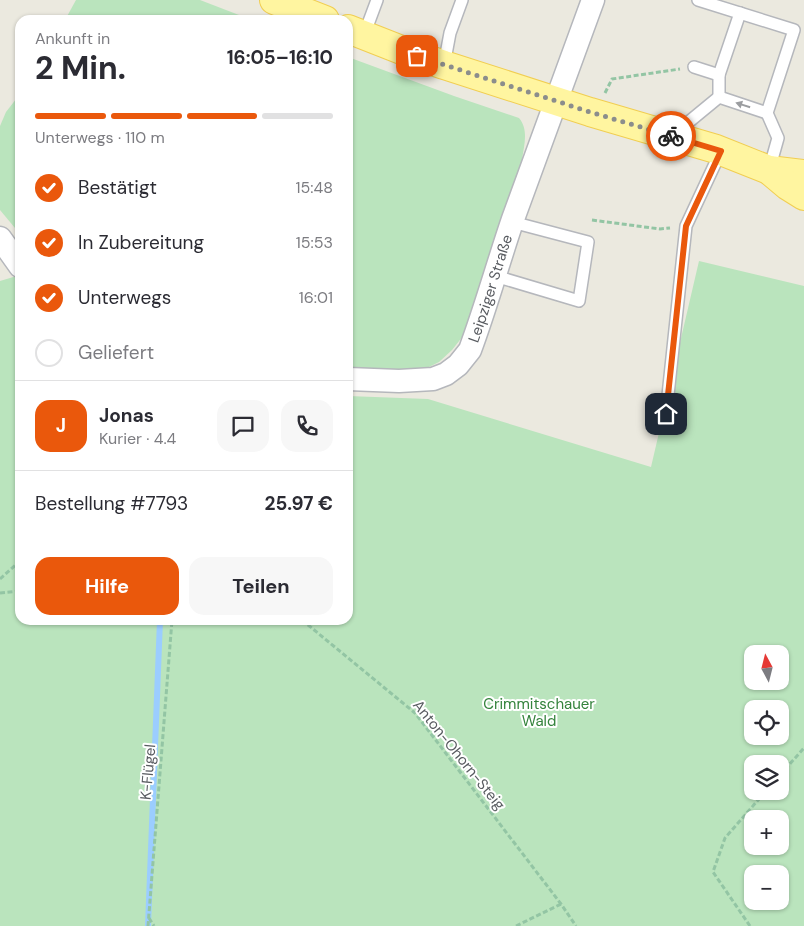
<!DOCTYPE html>
<html lang="de">
<head>
<meta charset="utf-8">
<style>
  :root { --surface:#fff; --page:#f7f7f7; --text:#2b2b33; --muted:#7c7c81; --line:#e1e1e2; --accent:#ea580c }
  body { margin:0; font-family:"DM Sans",sans-serif; background:var(--page); color:var(--text); height:100vh; display:flex; flex-direction:column; font-size:19px; white-space:nowrap }
  * { box-sizing:border-box; margin:0 }
  p { font-size:16px; color:var(--muted) }
  .icon { flex:none; width:28px; height:28px; fill:none; stroke:currentColor; stroke-width:2; stroke-linecap:round; stroke-linejoin:round }
  .map { position:relative; flex:1; overflow:hidden }
  .details { position:absolute; left:15px; top:15px; width:338px; height:610px; display:flex; flex-direction:column; background:var(--surface); border-radius:15px; box-shadow:0 1px 4px #0004 }
  .details>* { flex:none }
  .needle { width:32px; rotate:353deg }
  .tools { position:absolute; left:744px; top:645px; display:grid; gap:10px }
  .tools a { display:grid; place-items:center; width:45px; height:45px; border-radius:10px; background:var(--surface); box-shadow:0 1px 4px #0004; font-size:25px }
  .pin { position:absolute; display:grid; place-items:center; width:42px; height:42px; color:#fff; margin:-21px; border-radius:10px; box-shadow:0 2px 8px #0006 }
  .courier { position:absolute; display:grid; place-items:center; width:50px; height:50px; margin:-25px; border:4px solid #ea580c; border-radius:50%; background:#fff; color:#222; box-shadow:0 1px 6px #0007 }
  .overview em { font-style:normal; font-weight:700 }
  .overview div { display:flex; flex-direction:column-reverse }
  .overview { display:flex; align-items:center; justify-content:space-between; height:85px; padding:0 20px }
  h1 { font-size:32px; font-weight:700; line-height:38px }
  .bar { display:grid; grid-template-columns:repeat(4,1fr); gap:8px 5px; align-content:center; height:60px; padding:0 20px }
  .bar i { height:6px; border-radius:4px; background:var(--line) }
  .bar .active { background:var(--accent) }
  .bar p { grid-column:span 4 }
  .line { display:flex; align-items:center; gap:12px; padding:0 20px; border-top:1px solid var(--line) }
  .line div { flex:1 }
  .round { display:grid; place-items:center; flex:none; width:52px; height:52px; border-radius:15px; background:var(--page) }
  ol { padding:0 20px; list-style:none }
  li { display:flex; align-items:center; gap:15px; height:55px }
  li p { margin-inline-start:auto }
  li .icon { padding:5px; border-radius:50%; background:var(--accent); color:#fff; stroke-width:4 }
  li:last-child { color:var(--muted) }
  li i { width:28px; height:28px; border:2px solid var(--line); border-radius:50% }
  .primary-button { display:flex; gap:10px; margin-top:auto; padding:10px 20px }
  .primary-button a { flex:1; height:58px; border-radius:15px; background:var(--accent); color:#fff; font-size:20px; font-weight:700; line-height:58px; text-align:center }
  .primary-button a+a { background:var(--page); color:var(--text) }
  .map>svg:first-child { display:block }
</style>
</head>
<body>
<div class="map">
<svg width="804" height="926" viewBox="0 0 804 926">
  <rect width="100%" height="100%" fill="#ebe9df"/>
  <!-- green -->
  <g fill="#bae4bd" fill-rule="evenodd">
    <path d="M 76,0 L 200,0 L 252,20 L 65,20 Z"/>
    <path d="M 348,57 L 454,96 L 519,118 C 529,130 524,145 522,160 L 463,336 L 452,350 L 439,362 L 423,370 L 348,370 Z"/>
    <path d="M 20,94 L 20,234 L 0,210 L 0,126 L 6,112 Z"/>
    <path d="M 699,261 L 804,286 L 804,926 L 0,926 L 0,281 L 20,275 L 20,620 L 348,620 L 348,396 L 428,399 L 651,467 ZM 752,654 L 780,654 L 780,681 L 752,681 ZM 752,709 L 780,709 L 780,736 L 752,736 ZM 752,764 L 780,764 L 780,791 L 752,791 ZM 752,819 L 780,819 L 780,846 L 752,846 ZM 752,874 L 780,874 L 780,901 L 752,901 Z"/>
  </g>
  <g fill="none" stroke-linecap="round" stroke-linejoin="round">
    <!-- stream -->
    <path stroke="#9bcdff" stroke-width="6" d="M 148,926 L 160,620"/>
    <!-- service casing -->
    <g stroke="#b5b7bc" stroke-width="14">
      <g id="service">
        <path d="M 698,0 L 794,30 L 767,113 L 778,138 L 769,170"/>
        <path d="M 364,35 L 377,0"/>
        <path d="M 444,65 L 450,33 L 462,0"/>
        <path d="M 694,67 L 719,75"/>
        <path d="M 719,97 L 719,75 L 740,13"/>
        <path d="M 719,97 L 767,113"/>
        <path d="M 674,134 L 719,97"/>
        <path d="M 495,276 L 579,301 L 588,242 L 512,222"/>
        <path d="M 666,414 L 686,226 L 721,151"/>
      </g>
    </g>
    <!-- minor casing -->
    <g stroke="#b5b7bc" stroke-width="25">
      <g id="minor">
        <path d="M 0,238 L 20,266"/>
        <path id="s1" d="M 348,379 L 399,381 L 433,379 L 446,374 L 458,365 L 470,350 C 486,307 498,263 513,219 C 539,146 567,73 593,0"/>
      </g>
    </g>
    <!-- primary casing -->
    <g stroke="#f1ce52" stroke-width="30">
      <g id="primary">
        <path d="M 274,0 L 325,20"/>
        <path d="M 348,29 L 404,51 L 444,65 L 590,112 L 716,149 L 769,170 L 804,174"/>
        <path d="M 769,170 L 788,186 L 804,196"/>
      </g>
    </g>
    <!-- path -->
    <g stroke="#93c5a4" stroke-width="3" stroke-dasharray="5 2.5" stroke-linecap="butt">
      <path d="M 605,93 L 612,79 L 680,69"/>
      <path d="M 592,220 L 660,229 L 670,228"/>
      <path d="M 0,579 L 20,561"/>
      <path d="M 0,593 L 20,591"/>
      <path d="M 302,620 L 415,713 L 561,904 L 576,926"/>
      <path d="M 780,775 L 804,748"/>
      <path d="M 149,918 L 154,926"/>
      <path d="M 148,926 L 172,620"/>
      <path d="M 516,926 L 561,904"/>
      <path d="M 750,926 L 713,872 L 725,838 L 766,791"/>
    </g>
    <!-- service -->
    <use href="#service" stroke="#fff" stroke-width="11"/>
    <!-- minor -->
    <use href="#minor" stroke="#fff" stroke-width="22"/>
    <!-- primary -->
    <use href="#primary" stroke="#fff5a0" stroke-width="28"/>
  </g>
  <!-- one-way arrows -->
  <defs><path id="oneway-solid" d="M-6-.8H1V-3.2L6.5 0L1 3.2V.8H-6Z" transform="scale(1.25)"/></defs>
  <use fill="#9b9da0" href="#oneway-solid" transform="translate(743 105) rotate(-162)"/>
  <g fill="none" stroke-linecap="round" stroke-linejoin="round">
    <!-- done -->
    <path stroke="#8b8d8c" stroke-width="5" stroke-dasharray="0 9" d="M 417,56 L 590,112 L 671,136"/>
    <!-- route -->
    <path stroke="#ea580c" stroke-width="6" d="M 666,414 L 686,226 L 721,151 L 671,136"/>
  </g>
  <g text-anchor="middle" dominant-baseline="central" stroke-width="4" stroke-linejoin="round" paint-order="stroke">
    <!-- street labels -->
    <g font-size="15" fill="#585b60" stroke="#fff">
      <text stroke="none"><textPath href="#s1" startOffset="198">Leipziger Straße</textPath></text>
      <text transform="translate(459 755) rotate(51)">Anton-Ohorn-Steig</text>
      <text transform="translate(148 772) rotate(-85)">K-Flügel</text>
    </g>
    <!-- park labels -->
    <g font-size="15" fill="#34833c" stroke="#fff">
      <text x="539" y="704">Crimmitschauer<tspan x="539" dy="17">Wald</tspan></text>
    </g>
  </g>
</svg>
<div class="tools">
<a><svg class="needle" viewBox="-14 -14 28 28"><path d="M0-13l5 13h-10z" fill="#e53935"/><path d="M0 13l5-13h-10z" fill="#7c7c81"/></svg></a>
<a><svg class="icon" aria-label="locate" viewBox="0 0 24 24"><circle cx="12" cy="12" r="6"/><path d="M12 2v4M12 18v4M2 12h4M18 12h4"/></svg></a>
<a><svg class="icon" aria-label="layers" viewBox="0 0 24 24"><path d="M12 4l9 5-9 5-9-5zM3 14l9 5 9-5"/></svg></a>
<a>+</a>
<a>−</a>
</div>
<div class="pin" style="left:417px;top:56px;background:#ea580c"><svg class="icon" aria-label="bag" viewBox="0 0 24 24"><path d="M5 8h14l-1 12H6zM9 8a3 3 0 0 1 6 0"/></svg></div>
<div class="pin" style="left:666px;top:414px;background:#1f2937"><svg class="icon" aria-label="home" viewBox="0 0 24 24"><path d="M3 11l9-7 9 7M6 9v11h12V9"/></svg></div>
<div class="courier" style="left:671px;top:136px"><svg class="icon" aria-label="bike" viewBox="0 0 24 24"><circle cx="6" cy="16" r="4"/><circle cx="18" cy="16" r="4"/><path d="M6 16l4-8h5l3 8M10 8l3 8H6M13 5h3"/></svg></div>
<section class="details">
<div class="overview"><div><h1>2 Min.</h1><p>Ankunft in</p></div><em>16:05–16:10</em></div>
<div class="bar"><i class="active"></i><i class="active"></i><i class="active"></i><i></i><p>Unterwegs · 110 m</p></div>
<ol>
<li><svg class="icon" aria-label="check" viewBox="0 0 24 24"><path d="M5 12l5 5 9-10"/></svg>Bestätigt<p>15:48</p></li>
<li><svg class="icon" aria-label="check" viewBox="0 0 24 24"><path d="M5 12l5 5 9-10"/></svg>In Zubereitung<p>15:53</p></li>
<li><svg class="icon" aria-label="check" viewBox="0 0 24 24"><path d="M5 12l5 5 9-10"/></svg>Unterwegs<p>16:01</p></li>
<li><i></i>Geliefert</li>
</ol>
<div class="line" style="height:90px"><b class="round" style="background:var(--accent);color:#fff">J</b><div><b>Jonas</b><p>Kurier · 4.4</p></div><a class="round"><svg class="icon" aria-label="chat" viewBox="0 0 24 24"><path d="M4 5h16v11H9l-5 4z"/></svg></a><a class="round"><svg class="icon" aria-label="phone" viewBox="0 0 24 24"><path d="M5 4h4l2 5-3 2q2 4 5 5l2-3 5 2v4C11 20 4 13 5 4z"/></svg></a></div>
<div class="line" style="height:65px"><div>Bestellung #7793</div><b>25.97 €</b></div>
<div class="primary-button"><a>Hilfe</a><a>Teilen</a></div>
</section>
</div>
</body>
</html>
